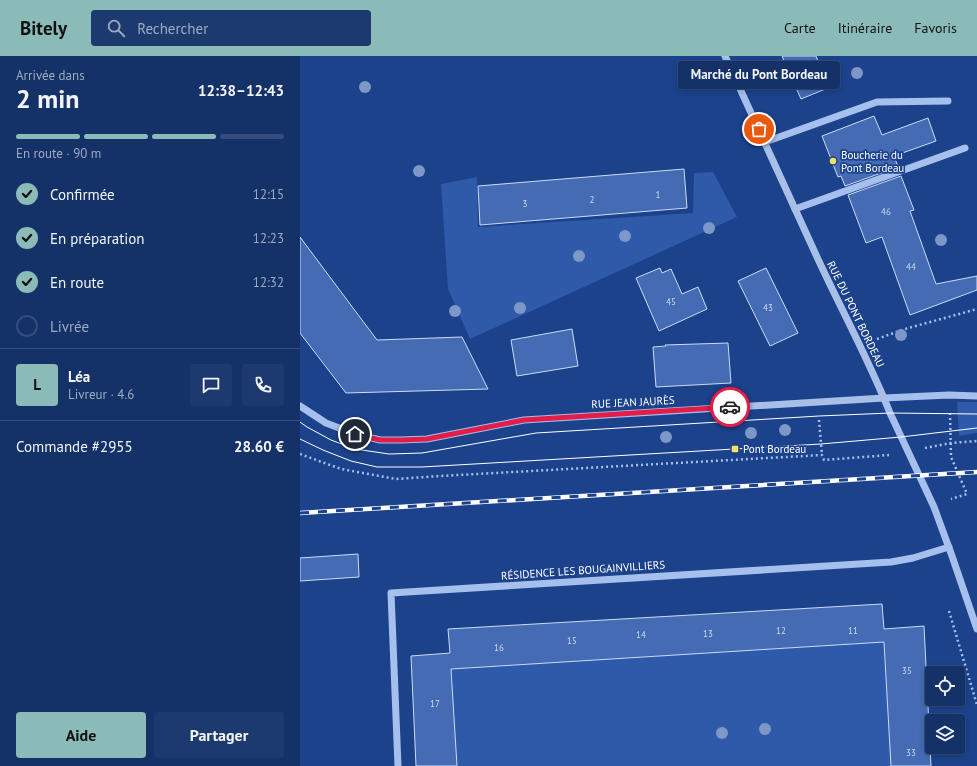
<!DOCTYPE html>
<html lang="fr">
<head>
<meta charset="utf-8">
<style>
  :root { --surface:#143268; --page:#1d3a6e; --text:#f1f3f6; --muted:#9daac0; --line:#334d7c; --accent:#8bbbb9 }
  body { margin:0; font-family:"PT Sans",sans-serif; background:var(--page); color:var(--text); height:100vh; display:flex; flex-direction:column; font-size:15px; white-space:nowrap }
  * { box-sizing:border-box; margin:0 }
  p { font-size:13px; color:var(--muted) }
  .icon { flex:none; width:22px; height:22px; fill:none; stroke:currentColor; stroke-width:2; stroke-linecap:round; stroke-linejoin:round }
  .map { position:relative; flex:1; overflow:hidden }
  .panel { display:flex; flex-direction:column; background:var(--surface); width:300px }
  .panel>* { flex:none }
  .buttons { position:absolute; left:625px; top:610px; display:grid; gap:8px }
  .buttons a { display:grid; place-items:center; width:40px; height:40px; border-radius:4px; background:var(--surface); box-shadow:0 2px 6px #0003,0 0 0 1px var(--line); font-size:20px }
  .pin { position:absolute; display:grid; place-items:center; width:34px; height:34px; color:#fff; margin:-17px; border:2px solid #fff; border-radius:50%; box-shadow:0 1px 4px #0007 }
  .courier { position:absolute; display:grid; place-items:center; width:40px; height:40px; margin:-20px; border:3px solid #e11d48; border-radius:50%; background:#fff; color:#222; box-shadow:0 1px 5px #0007 }
  .bubble { position:absolute; height:28px; border-radius:4px; background:var(--surface); box-shadow:0 2px 6px #0003,0 0 0 1px var(--line); font-size:13px; font-weight:700; line-height:28px; text-align:center }
  .head em { font-style:normal; font-weight:700 }
  .head div { display:flex; flex-direction:column-reverse }
  .head { display:flex; align-items:center; justify-content:space-between; height:68px; padding:0 16px }
  h1 { font-size:26px; font-weight:700; line-height:30px }
  .bar { display:grid; grid-template-columns:repeat(4,1fr); gap:6px 4px; align-content:center; height:48px; padding:0 16px }
  .bar i { height:5px; border-radius:3px; background:var(--line) }
  .bar .current { background:var(--accent) }
  .bar p { grid-column:span 4 }
  .line { display:flex; align-items:center; gap:10px; padding:0 16px; border-top:1px solid var(--line) }
  .line div { flex:1 }
  .round { display:grid; place-items:center; flex:none; width:42px; height:42px; border-radius:4px; background:var(--page) }
  ol { padding:0 16px; list-style:none }
  li { display:flex; align-items:center; gap:12px; height:44px }
  li p { margin-inline-start:auto }
  li .icon { padding:4px; border-radius:50%; background:var(--accent); color:#111; stroke-width:4 }
  li:last-child { color:var(--muted) }
  li i { width:22px; height:22px; border:2px solid var(--line); border-radius:50% }
  .primary-button { display:flex; gap:8px; margin-top:auto; padding:8px 16px }
  .primary-button a { flex:1; height:46px; border-radius:4px; background:var(--accent); color:#111; font-size:16px; font-weight:700; line-height:46px; text-align:center }
  .primary-button a+a { background:var(--page); color:var(--text) }
  header { display:flex; align-items:center; gap:24px; box-sizing:border-box; height:56px; padding:0 20px; background:var(--accent); color:#111 }
  header strong { font-size:19px }
  nav { display:flex; gap:22px; margin-inline-start:auto; font-size:14px }
  .search { width:280px; height:36px; background:var(--page); display:flex; align-items:center; gap:10px; box-sizing:border-box; padding:0 14px; border-radius:4px; color:var(--muted); font-size:15px }
  main { display:flex; flex:1; min-height:0 }
  .map>svg:first-child { display:block }
</style>
</head>
<body>
<header>
<strong>Bitely</strong>
<div class="search"><svg class="icon" aria-label="search" viewBox="0 0 24 24"><circle cx="10" cy="10" r="6"/><path d="M15 15l6 6"/></svg>Rechercher</div>
<nav><a>Carte</a><a>Itinéraire</a><a>Favoris</a></nav>
</header>
<main>
<section class="panel">
<div class="head"><div><h1>2 min</h1><p>Arrivée dans</p></div><em>12:38–12:43</em></div>
<div class="bar"><i class="current"></i><i class="current"></i><i class="current"></i><i></i><p>En route · 90 m</p></div>
<ol>
<li><svg class="icon" aria-label="check" viewBox="0 0 24 24"><path d="M5 12l5 5 9-10"/></svg>Confirmée<p>12:15</p></li>
<li><svg class="icon" aria-label="check" viewBox="0 0 24 24"><path d="M5 12l5 5 9-10"/></svg>En préparation<p>12:23</p></li>
<li><svg class="icon" aria-label="check" viewBox="0 0 24 24"><path d="M5 12l5 5 9-10"/></svg>En route<p>12:32</p></li>
<li><i></i>Livrée</li>
</ol>
<div class="line" style="height:72px"><b class="round" style="background:var(--accent);color:#111">L</b><div><b>Léa</b><p>Livreur · 4.6</p></div><a class="round"><svg class="icon" aria-label="chat" viewBox="0 0 24 24"><path d="M4 5h16v11H9l-5 4z"/></svg></a><a class="round"><svg class="icon" aria-label="phone" viewBox="0 0 24 24"><path d="M5 4h4l2 5-3 2q2 4 5 5l2-3 5 2v4C11 20 4 13 5 4z"/></svg></a></div>
<div class="line" style="height:52px"><div>Commande #2955</div><b>28.60 €</b></div>
<div class="primary-button"><a>Aide</a><a>Partager</a></div>
</section>
<div class="map">
<svg width="677" height="710" viewBox="0 0 677 710">
  <rect width="100%" height="100%" fill="#1b428b"/>
  <!-- green -->
  <g fill="#2e5aa9">
    <path d="M 413,116 L 437,161 L 170,283 L 148,233 L 141,128 L 177,121 L 178,171 L 393,157 L 394,117 Z"/>
    <path d="M 657,346 L 677,346 L 677,377 L 659,380 Z"/>
    <path d="M 584,586 L 591,710 L 157,710 L 151,613 Z"/>
  </g>
  <!-- building -->
  <g fill="#446bb3" stroke="#cbdcf9">
    <path d="M 482,0 L 516,0 L 528,32 L 501,43 Z"/>
    <path d="M 574,60 L 582,79 L 628,62 L 636,85 L 594,100 L 598,111 L 545,130 L 541,120 L 538,121 L 522,80 Z"/>
    <path d="M 384,113 L 387,152 L 180,169 L 178,130 Z"/>
    <path d="M 601,120 L 614,154 L 610,155 L 636,228 L 677,220 L 677,234 L 610,259 L 582,181 L 566,187 L 548,139 Z"/>
    <path d="M 0,181 L 77,284 L 162,281 L 188,333 L 46,337 L 0,277 Z"/>
    <path d="M 360,212 L 362,217 L 371,213 L 382,238 L 398,231 L 407,253 L 359,275 L 336,222 Z"/>
    <path d="M 466,212 L 498,277 L 470,290 L 438,225 Z"/>
    <path d="M 272,273 L 278,310 L 217,320 L 211,284 Z"/>
    <path d="M 428,287 L 431,327 L 356,331 L 353,291 L 366,290 L 365,289 Z"/>
    <path d="M 58,498 L 59,521 L 0,525 L 0,502 Z"/>
    <path d="M 582,548 L 584,573 L 624,570 L 631,710 L 591,710 L 584,586 L 151,613 L 157,710 L 116,710 L 111,600 L 150,597 L 148,573 Z"/>
  </g>
  <g fill="none" stroke-linecap="round" stroke-linejoin="round">
    <!-- path -->
    <g stroke="#a6c0ed" stroke-width="2.5" stroke-dasharray="2 3" stroke-linecap="butt">
      <path d="M 577,283 L 605,273 L 677,253"/>
      <path d="M 650,357 L 651,401 L 667,438 L 651,443"/>
      <path d="M 519,364 L 522,399"/>
      <path d="M 625,392 L 651,387 L 677,385"/>
      <path d="M 0,398 L 41,413 L 96,423 L 140,420 L 522,399 L 524,404 L 589,399"/>
      <path d="M 649,555 L 677,649"/>
    </g>
    <!-- minor -->
    <g stroke="#a6c0ed" stroke-width="7">
      <path d="M 425,0 C 456,67 486,134 517,201 C 541,253 569,304 590,357 L 634,451 L 652,500 L 677,573"/>
      <path d="M 465,86 L 577,46 L 648,45"/>
      <path d="M 495,153 L 665,92"/>
      <path d="M 0,350 L 26,367 L 55,378 L 80,384 L 101,384 L 127,383 L 224,364 L 584,342 L 649,339 L 677,340"/>
      <path d="M 98,710 L 91,537 L 591,506 L 613,502 L 649,491"/>
    </g>
    <!-- tram -->
    <g stroke="#fff" stroke-width="1">
      <path d="M 0,366 L 7,371 L 31,384 L 55,393 L 89,398 L 122,397 L 236,377 L 519,360 L 590,357 L 677,358"/>
      <path d="M 0,383 L 23,394 L 51,405 L 77,411 L 122,411 L 521,388 L 601,381 L 677,372"/>
    </g>
    <!-- rail casing -->
    <g stroke="#fff" stroke-width="4.5">
      <path id="rail" d="M 0,457 L 677,416"/>
    </g>
    <!-- rail -->
    <use href="#rail" stroke="#1b428b" stroke-width="3" stroke-dasharray="9" stroke-linecap="butt"/>
  </g>
  <!-- trees -->
  <g fill="#7c97c8">
    <circle cx="557" cy="17" r="6"/>
    <circle cx="65" cy="31" r="6"/>
    <circle cx="119" cy="115" r="6"/>
    <circle cx="409" cy="172" r="6"/>
    <circle cx="325" cy="180" r="6"/>
    <circle cx="641" cy="184" r="6"/>
    <circle cx="279" cy="200" r="6"/>
    <circle cx="220" cy="252" r="6"/>
    <circle cx="155" cy="255" r="6"/>
    <circle cx="601" cy="279" r="6"/>
    <circle cx="485" cy="374" r="6"/>
    <circle cx="451" cy="377" r="6"/>
    <circle cx="366" cy="381" r="6"/>
    <circle cx="465" cy="673" r="6"/>
    <circle cx="422" cy="677" r="6"/>
  </g>
  <g fill="none" stroke-linecap="round" stroke-linejoin="round">
    <!-- done -->
    <path stroke="#afbdd6" stroke-width="4" stroke-dasharray="0 7.2" d="M 430,351 L 584,342 L 517,202 L 459,73"/>
    <!-- route -->
    <path stroke="#e11d48" stroke-width="5" d="M 55,378 L 80,384 L 102,384 L 127,383 L 224,364 L 430,351"/>
  </g>
  <!-- markers -->
  <g fill="#fedf62" stroke="#1b428b" stroke-width="1.5">
    <circle cx="533" cy="105" r="4"/>
    <rect x="431" y="389" width="8" height="8" rx="2"/>
  </g>
  <g text-anchor="middle" dominant-baseline="central" stroke-width="3.5" stroke-linejoin="round" paint-order="stroke">
    <!-- number labels -->
    <g font-size="9" fill="#d0daec">
      <text x="358" y="138">1</text>
      <text x="292" y="143">2</text>
      <text x="225" y="147">3</text>
      <text x="586" y="155">46</text>
      <text x="611" y="210">44</text>
      <text x="371" y="245">45</text>
      <text x="468" y="251">43</text>
      <text x="481" y="574">12</text>
      <text x="553" y="574">11</text>
      <text x="408" y="577">13</text>
      <text x="341" y="578">14</text>
      <text x="272" y="584">15</text>
      <text x="199" y="591">16</text>
      <text x="607" y="614">35</text>
      <text x="135" y="647">17</text>
      <text x="611" y="696">33</text>
    </g>
    <!-- poi labels -->
    <g font-size="11" fill="#fff" stroke="#1b428b" text-anchor="start">
      <text x="541" y="99">Boucherie du<tspan x="541" dy="13">Pont Bordeau</tspan></text>
      <text x="443" y="393">Pont Bordeau</text>
    </g>
    <!-- street labels -->
    <g font-size="11" fill="#fff" stroke="#1b428b">
      <text transform="translate(556 258) rotate(64)">RUE DU PONT BORDEAU</text>
      <text transform="translate(333 346) rotate(-3)">RUE JEAN JAURÈS</text>
      <text transform="translate(283 514) rotate(-4)">RÉSIDENCE LES BOUGAINVILLIERS</text>
    </g>
  </g>
</svg>
<div class="buttons">
<a><svg class="icon" aria-label="locate" viewBox="0 0 24 24"><circle cx="12" cy="12" r="6"/><path d="M12 2v4M12 18v4M2 12h4M18 12h4"/></svg></a>
<a><svg class="icon" aria-label="layers" viewBox="0 0 24 24"><path d="M12 4l9 5-9 5-9-5zM3 14l9 5 9-5"/></svg></a>
</div>
<div class="pin" style="left:459px;top:73px;background:#ea580c"><svg class="icon" aria-label="bag" viewBox="0 0 24 24"><path d="M5 8h14l-1 12H6zM9 8a3 3 0 0 1 6 0"/></svg></div>
<div class="pin" style="left:55px;top:378px;background:#1f2937"><svg class="icon" aria-label="home" viewBox="0 0 24 24"><path d="M3 11l9-7 9 7M6 9v11h12V9"/></svg></div>
<div class="courier" style="left:430px;top:351px"><svg class="icon" aria-label="car" viewBox="0 0 24 24"><path d="M5 17H2v-5l4-1 3-4h7l3 4 3 1v5h-3M9 17h6M6 11h13"/><circle cx="7" cy="17" r="2"/><circle cx="17" cy="17" r="2"/></svg></div>
<div class="bubble" style="left:378px;top:5px;width:162px">Marché du Pont Bordeau</div>
</div>
</main>
</body>
</html>
